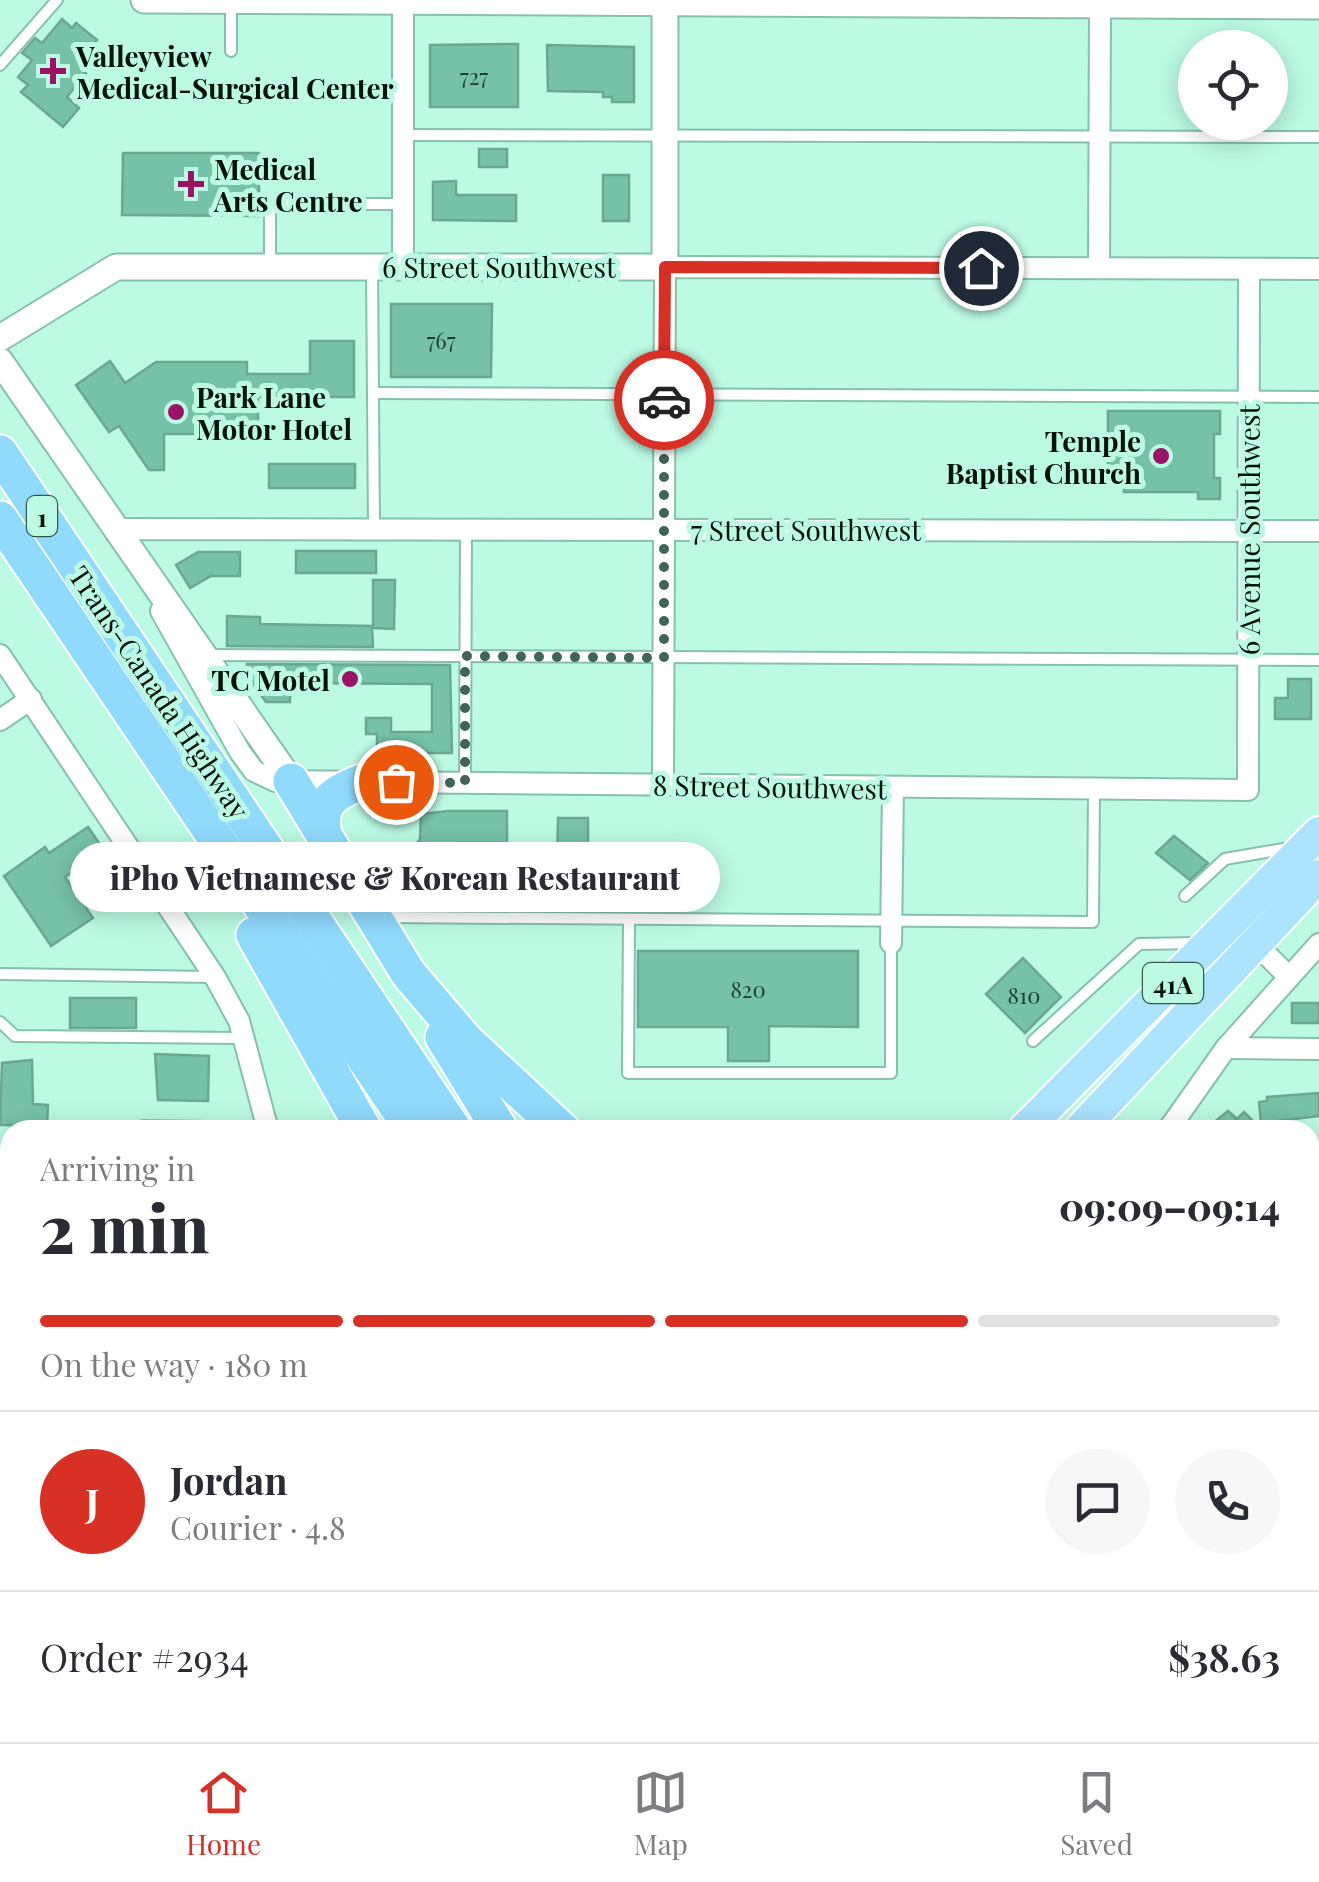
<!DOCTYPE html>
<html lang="en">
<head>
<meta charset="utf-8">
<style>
  :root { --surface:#fff; --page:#f7f7f7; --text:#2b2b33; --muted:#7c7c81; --line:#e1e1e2; --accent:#d93025 }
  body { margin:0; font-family:"Playfair Display",serif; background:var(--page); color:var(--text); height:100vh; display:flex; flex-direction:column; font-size:38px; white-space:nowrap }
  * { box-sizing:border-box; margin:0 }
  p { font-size:32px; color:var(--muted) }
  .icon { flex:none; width:55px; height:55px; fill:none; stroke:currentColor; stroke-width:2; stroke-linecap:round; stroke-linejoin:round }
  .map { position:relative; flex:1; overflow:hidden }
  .details { position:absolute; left:0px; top:1120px; width:1320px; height:622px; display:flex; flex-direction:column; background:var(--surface); border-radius:30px 30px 0 0; box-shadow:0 5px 25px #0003 }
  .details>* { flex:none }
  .controls { position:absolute; left:1178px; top:30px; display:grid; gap:20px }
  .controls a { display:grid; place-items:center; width:110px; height:110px; border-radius:50%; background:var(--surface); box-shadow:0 5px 25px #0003; font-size:50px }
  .pin { position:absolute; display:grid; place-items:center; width:85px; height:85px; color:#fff; margin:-42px; border:5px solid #fff; border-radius:50%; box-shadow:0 2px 10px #0007 }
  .courier { position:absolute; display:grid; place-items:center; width:100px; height:100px; margin:-50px; border:8px solid #d93025; border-radius:50%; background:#fff; color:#222; box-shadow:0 2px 12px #0007 }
  .bubble { position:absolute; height:70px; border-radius:35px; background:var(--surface); box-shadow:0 5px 25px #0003; font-size:32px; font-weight:800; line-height:70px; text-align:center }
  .overview em { font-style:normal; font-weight:800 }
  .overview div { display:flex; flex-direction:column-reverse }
  .overview { display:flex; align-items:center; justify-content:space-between; height:170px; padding:0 40px }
  h1 { font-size:65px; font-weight:800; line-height:75px }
  .bar { display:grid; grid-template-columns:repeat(4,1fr); gap:15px 10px; align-content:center; height:120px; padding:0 40px }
  .bar i { height:12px; border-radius:8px; background:var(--line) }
  .bar .active { background:var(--accent) }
  .bar p { grid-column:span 4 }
  .line { display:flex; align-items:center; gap:25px; padding:0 40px; border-top:2px solid var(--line) }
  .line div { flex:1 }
  .round { display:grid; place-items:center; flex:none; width:105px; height:105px; border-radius:52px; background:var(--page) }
  .menu { display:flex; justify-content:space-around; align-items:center; height:140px; border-top:2px solid var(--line); background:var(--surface); font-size:28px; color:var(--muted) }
  .menu a { display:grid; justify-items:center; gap:5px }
  .menu .active { color:var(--accent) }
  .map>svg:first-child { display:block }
</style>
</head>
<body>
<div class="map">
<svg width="1319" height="1742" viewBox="0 0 1319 1742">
  <defs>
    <pattern id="grass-tufts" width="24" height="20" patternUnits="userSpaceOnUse" patternTransform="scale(2.5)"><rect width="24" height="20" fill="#e7baa1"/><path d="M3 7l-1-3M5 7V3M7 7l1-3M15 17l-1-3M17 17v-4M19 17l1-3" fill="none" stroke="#c49f89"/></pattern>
  </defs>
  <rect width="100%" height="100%" fill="#bcfae4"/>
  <!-- grass -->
  <g fill="url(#grass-tufts)">
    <path d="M 194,1732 L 381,1732 L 381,1733 L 371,1742 L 185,1742 Z"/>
    <path d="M 501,1732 L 591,1733 L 609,1742 L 487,1742 Z"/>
  </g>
  <!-- building -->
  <g fill="#76c2a8" stroke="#6ba792" stroke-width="2.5">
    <path d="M 62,19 L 72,28 L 76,23 L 97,40 L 81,60 L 86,73 L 67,97 L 79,108 L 63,127 L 21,92 L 28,85 L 18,77 L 32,60 L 22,53 L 35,38 L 42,43 Z"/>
    <path d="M 518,44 L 518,107 L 430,107 L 430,45 Z"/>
    <path d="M 547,45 L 634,47 L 634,102 L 612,102 L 612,97 L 603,97 L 603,92 L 548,91 Z"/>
    <rect x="479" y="149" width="28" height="18"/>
    <path d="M 123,153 L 259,153 L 259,216 L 122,215 Z"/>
    <rect x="603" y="175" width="26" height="46"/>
    <path d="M 456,181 L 456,195 L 516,195 L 516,221 L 433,220 L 433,182 Z"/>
    <path d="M 391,304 L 492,304 L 491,377 L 391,377 Z"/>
    <path d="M 310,341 L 354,341 L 354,397 L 258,397 L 258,434 L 164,434 L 164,470 L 149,470 L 119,426 L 109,432 L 76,385 L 110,361 L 125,383 L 156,362 L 247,362 L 247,374 L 310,374 Z"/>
    <path d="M 1108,411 L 1220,411 L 1220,434 L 1214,434 L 1214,478 L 1220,478 L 1220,499 L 1198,499 L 1198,492 L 1124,492 L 1124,485 L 1108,485 Z"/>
    <rect x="269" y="464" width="86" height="24"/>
    <rect x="296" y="551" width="80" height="22"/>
    <path d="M 198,552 L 240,552 L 240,576 L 211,576 L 190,588 L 176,565 Z"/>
    <path d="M 373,580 L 395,580 L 394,629 L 373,628 Z"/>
    <path d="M 227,616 L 260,617 L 260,624 L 372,626 L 373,647 L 227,646 Z"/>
    <path d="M 247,664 L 450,665 L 452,753 L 412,753 L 412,761 L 377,761 L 377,734 L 366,734 L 366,718 L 391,718 L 391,732 L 432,732 L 432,684 L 290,683 L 290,702 L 266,702 L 247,676 Z"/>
    <path d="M 1288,679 L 1311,679 L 1311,719 L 1275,719 L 1275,698 L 1288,698 Z"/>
    <path d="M 448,811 L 507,811 L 507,843 L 457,843 L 457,875 L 557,876 L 558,818 L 588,818 L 588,902 L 408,901 L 403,897 L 404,851 L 412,851 L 420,839 L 421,814 Z"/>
    <path d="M 88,827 L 104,850 L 65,877 L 93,918 L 51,946 L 4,876 L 45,847 L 49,853 Z"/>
    <path d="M 1174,836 L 1208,863 L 1190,880 L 1156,853 Z"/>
    <path d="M 638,951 L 858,951 L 858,1027 L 769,1026 L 769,1061 L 728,1061 L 728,1027 L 638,1027 Z"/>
    <path d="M 1023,958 L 1061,997 L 1025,1033 L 986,994 Z"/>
    <rect x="70" y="998" width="66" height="30"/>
    <rect x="1292" y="1003" width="27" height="20"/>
    <path d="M 155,1054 L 209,1056 L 208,1101 L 158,1100 Z"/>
    <path d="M 32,1060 L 33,1104 L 48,1105 L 47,1126 L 0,1125 L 2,1063 Z"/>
    <path d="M 1319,1093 L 1319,1116 L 1261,1123 L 1259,1102 L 1267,1101 L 1267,1097 Z"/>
    <path d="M 1228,1111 L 1237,1119 L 1244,1112 L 1262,1130 L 1205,1130 Z"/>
  </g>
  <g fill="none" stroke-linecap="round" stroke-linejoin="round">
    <!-- service casing -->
    <g stroke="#85c1ac" stroke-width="14">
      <g id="service">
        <path d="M 231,4 L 231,51"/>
        <path d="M 0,65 L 57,0"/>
        <path d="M 403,135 L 1319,137"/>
        <path d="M 270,264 L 270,204 L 403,204"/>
        <path d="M 372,266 L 374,526"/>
        <path d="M 373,393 L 1319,397"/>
        <path d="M 210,655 L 1319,660"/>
        <path d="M 465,783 L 466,528"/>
        <path d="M 1185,896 L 1225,859 L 1289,848"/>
        <path d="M 384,917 L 1093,922 L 1094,789"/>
        <path d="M 629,919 L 628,1073 L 891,1073 L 891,943"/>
        <path d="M 0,974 L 214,977"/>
        <path d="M 0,1022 L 15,1036 L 244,1038"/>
        <path d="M 1033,1041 L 1139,944 L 1199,943"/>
        <path d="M 143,1126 L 266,1128"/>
        <path d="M 1310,1185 L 1319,1183"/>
        <path d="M 0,1420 L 10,1426"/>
        <path d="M 1310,1441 L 1319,1440"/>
        <path d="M 0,1500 L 10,1479"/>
        <path d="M 0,1623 L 10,1607"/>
        <path d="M 1310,1702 L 1319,1702"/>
        <path d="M 104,1742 L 113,1732"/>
      </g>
    </g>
    <!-- minor casing -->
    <g stroke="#85c1ac" stroke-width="24">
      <g id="minor">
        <path d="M 403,4 L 403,266"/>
        <path d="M 1099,268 L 1100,5"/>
        <path d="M 117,534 L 114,529 L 1319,531"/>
        <path d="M 161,611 L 240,752 L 254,771 L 275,781 L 1248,790 L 1249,269"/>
        <path d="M 0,655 L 215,977 L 239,1021 L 268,1130"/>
        <path d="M 0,720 L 31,699"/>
        <path d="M 663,785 L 665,267 L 1319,269"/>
        <path d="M 891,943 L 893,787"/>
        <path d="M 1257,945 L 1289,977"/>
        <path d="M 1226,1048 L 1319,1049"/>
        <path d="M 1168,1130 L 1226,1048 L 1319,944"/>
        <path d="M 1310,1568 L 1319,1568"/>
        <path d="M 1042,1732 L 1043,1742"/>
        <path d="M 1239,1732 L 1239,1742"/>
        <path d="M 156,1742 L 164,1732"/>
      </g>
    </g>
    <!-- tertiary casing -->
    <g stroke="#85c1ac" stroke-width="29">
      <g id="tertiary">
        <path d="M 144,0 L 1319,6"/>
        <path d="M 0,338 L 116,267 L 665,267 L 665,6"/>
        <path d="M 0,361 L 291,781"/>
      </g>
    </g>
    <!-- primary casing -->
    <g stroke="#fff" stroke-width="36">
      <g id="primary">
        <path d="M 1024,1130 L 1319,833"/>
        <path d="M 1080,1130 L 1319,876"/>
      </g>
    </g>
    <!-- trunk casing -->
    <g stroke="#fff" stroke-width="39">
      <g id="trunk">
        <path d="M 0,453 L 454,1130"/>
        <path d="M 0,519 L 413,1130"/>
        <path d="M 291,781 L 408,973 L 466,1041 L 562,1130"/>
        <path d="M 324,835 C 317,803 334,792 362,782"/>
        <path d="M 254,935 L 364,1130"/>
        <path d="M 443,1037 L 500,1130"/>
        <path d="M 608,1732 L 625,1742"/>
        <path d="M 816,1732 L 822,1742"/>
        <path d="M 862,1732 L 868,1742"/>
        <path d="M 969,1732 L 971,1742"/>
        <path d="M 400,1742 L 411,1732"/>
        <path d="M 446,1742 L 456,1732"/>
      </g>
    </g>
    <!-- service -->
    <use href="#service" stroke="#fff" stroke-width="10"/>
    <!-- minor -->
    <use href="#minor" stroke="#fff" stroke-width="20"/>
    <!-- tertiary -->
    <use href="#tertiary" stroke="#fff" stroke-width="25"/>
    <!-- primary -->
    <use href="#primary" stroke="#ace3fd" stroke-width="32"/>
    <!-- trunk -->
    <use href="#trunk" stroke="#90dafc" stroke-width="35"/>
  </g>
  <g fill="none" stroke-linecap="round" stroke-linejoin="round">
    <!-- done -->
    <path stroke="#426357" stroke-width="10" stroke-dasharray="0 18" d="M 396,782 L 465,783 L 465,656 L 664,658 L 664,400"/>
    <!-- route -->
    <path stroke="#d93025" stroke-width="12" d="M 664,400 L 665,267 L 981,268"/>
  </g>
  <!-- markers -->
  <g fill="#9a1365" stroke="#bcfae4" stroke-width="4">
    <path d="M48 56h10v10h10v10h-10v10h-10v-10h-10v-10h10z"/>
    <path d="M186 169h10v10h10v10h-10v10h-10v-10h-10v-10h10z"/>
    <circle cx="176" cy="412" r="10"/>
    <circle cx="1161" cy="456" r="10"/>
    <circle cx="350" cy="679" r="10"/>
  </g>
  <g text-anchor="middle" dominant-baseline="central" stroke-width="10" stroke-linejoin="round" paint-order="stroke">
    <!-- number labels -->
    <g font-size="22" fill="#1e3e32">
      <text x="474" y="76">727</text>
      <text x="441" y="340">767</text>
      <text x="748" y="989">820</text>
      <text x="1024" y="995">810</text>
    </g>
    <!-- shield labels -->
    <g fill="#bcfae4" stroke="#38584c" stroke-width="2.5">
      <rect x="27" y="496" width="30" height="40" rx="8"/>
      <rect x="1143" y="963" width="60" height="40" rx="8"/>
    </g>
    <g font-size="25" font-weight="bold" fill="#00120b">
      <text x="42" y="516">1</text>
      <text x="1173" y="983">41A</text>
    </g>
    <!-- poi labels -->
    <g font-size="28" font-weight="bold" fill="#00120b" stroke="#bcfae4" text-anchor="start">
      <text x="76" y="55">Valleyview<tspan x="76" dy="32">Medical-Surgical Center</tspan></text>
      <text x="214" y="168">Medical<tspan x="214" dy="32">Arts Centre</tspan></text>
      <text x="196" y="396">Park Lane<tspan x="196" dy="32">Motor Hotel</tspan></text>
      <text x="1141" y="440" text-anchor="end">Temple<tspan x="1141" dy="32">Baptist Church</tspan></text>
      <text x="330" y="679" text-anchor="end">TC Motel</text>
    </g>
    <!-- street labels -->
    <g font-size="28" fill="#00120b" stroke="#bcfae4">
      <text x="499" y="266">6 Street Southwest</text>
      <text x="806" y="529">7 Street Southwest</text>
      <text transform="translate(1248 530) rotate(-90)">6 Avenue Southwest</text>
      <text transform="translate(160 692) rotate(56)">Trans-Canada Highway</text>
      <text transform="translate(770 786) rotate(1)">8 Street Southwest</text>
    </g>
  </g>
</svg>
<div class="controls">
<a><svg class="icon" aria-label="locate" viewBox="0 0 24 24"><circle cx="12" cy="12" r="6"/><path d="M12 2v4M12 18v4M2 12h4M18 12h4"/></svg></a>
</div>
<div class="pin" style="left:396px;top:782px;background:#ea580c"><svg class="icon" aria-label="bag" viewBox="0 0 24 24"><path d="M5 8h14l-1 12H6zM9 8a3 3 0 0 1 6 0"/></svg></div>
<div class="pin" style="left:981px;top:268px;background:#1f2937"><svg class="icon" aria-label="home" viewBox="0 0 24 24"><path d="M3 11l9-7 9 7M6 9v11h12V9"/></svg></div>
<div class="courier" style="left:664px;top:400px"><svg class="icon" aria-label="car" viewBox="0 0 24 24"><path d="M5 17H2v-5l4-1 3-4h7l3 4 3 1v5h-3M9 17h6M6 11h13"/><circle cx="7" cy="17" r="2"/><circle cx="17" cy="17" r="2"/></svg></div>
<div class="bubble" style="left:70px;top:842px;width:650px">iPho Vietnamese &amp; Korean Restaurant</div>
<section class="details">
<div class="overview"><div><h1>2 min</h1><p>Arriving in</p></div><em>09:09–09:14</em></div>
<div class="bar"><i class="active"></i><i class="active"></i><i class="active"></i><i></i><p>On the way · 180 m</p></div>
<div class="line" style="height:180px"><b class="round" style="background:var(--accent);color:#fff">J</b><div><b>Jordan</b><p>Courier · 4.8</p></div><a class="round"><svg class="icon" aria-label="chat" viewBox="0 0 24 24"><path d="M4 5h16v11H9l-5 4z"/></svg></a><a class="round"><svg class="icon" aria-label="phone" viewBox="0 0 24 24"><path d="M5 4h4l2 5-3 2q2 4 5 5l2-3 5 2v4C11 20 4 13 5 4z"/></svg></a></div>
<div class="line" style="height:130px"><div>Order #2934</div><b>$38.63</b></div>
</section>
</div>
<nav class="menu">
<a class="active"><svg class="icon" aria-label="home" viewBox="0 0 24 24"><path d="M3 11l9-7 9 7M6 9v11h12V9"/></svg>Home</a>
<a><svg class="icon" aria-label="map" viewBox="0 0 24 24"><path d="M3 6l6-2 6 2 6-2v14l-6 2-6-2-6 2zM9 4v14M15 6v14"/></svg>Map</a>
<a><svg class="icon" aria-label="saved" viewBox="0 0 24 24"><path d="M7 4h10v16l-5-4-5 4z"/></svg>Saved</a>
</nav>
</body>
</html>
